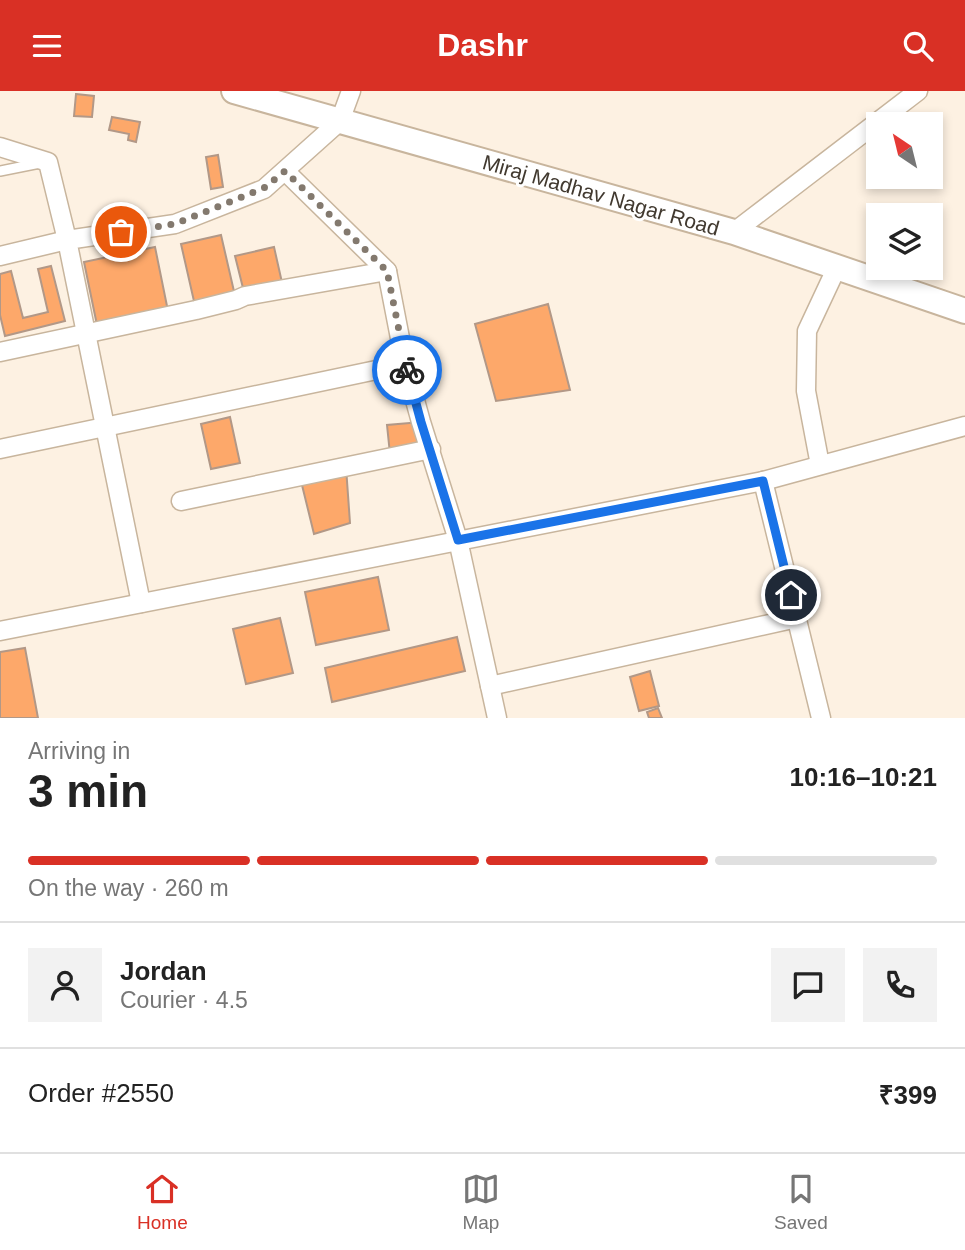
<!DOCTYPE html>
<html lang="en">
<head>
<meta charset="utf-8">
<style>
  :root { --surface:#fff; --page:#f2f2f2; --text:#222; --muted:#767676; --line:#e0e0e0; --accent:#d93025 }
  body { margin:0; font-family:Helvetica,sans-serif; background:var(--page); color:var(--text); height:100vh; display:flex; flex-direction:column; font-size:26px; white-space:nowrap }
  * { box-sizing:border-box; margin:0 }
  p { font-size:23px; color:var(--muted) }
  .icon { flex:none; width:38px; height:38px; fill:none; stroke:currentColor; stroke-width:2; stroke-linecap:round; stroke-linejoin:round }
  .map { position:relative; height:627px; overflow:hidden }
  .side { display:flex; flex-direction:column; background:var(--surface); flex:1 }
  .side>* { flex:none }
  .needle { width:46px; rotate:325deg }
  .tools { position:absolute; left:866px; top:21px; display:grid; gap:14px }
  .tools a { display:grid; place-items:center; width:77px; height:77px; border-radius:0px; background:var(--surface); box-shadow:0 4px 10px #0003; font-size:35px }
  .pin { position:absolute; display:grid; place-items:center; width:60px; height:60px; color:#fff; margin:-30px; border:4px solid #fff; border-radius:50%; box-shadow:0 2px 7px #0007 }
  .courier { position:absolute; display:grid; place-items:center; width:70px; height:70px; margin:-35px; border:5px solid #1a73e8; border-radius:50%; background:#fff; color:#222; box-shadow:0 2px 9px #0007 }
  .summary em { font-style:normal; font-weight:800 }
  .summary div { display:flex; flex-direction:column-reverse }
  .summary { display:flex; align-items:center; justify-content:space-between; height:119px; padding:0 28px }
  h1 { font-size:46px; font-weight:800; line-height:52px }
  .bar { display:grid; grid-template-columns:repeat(4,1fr); gap:10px 7px; align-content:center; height:84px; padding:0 28px }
  .bar i { height:9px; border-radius:5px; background:var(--line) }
  .bar .selected { background:var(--accent) }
  .bar p { grid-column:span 4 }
  .line { display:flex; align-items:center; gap:18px; padding:0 28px; border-top:2px solid var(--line) }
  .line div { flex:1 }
  .round { display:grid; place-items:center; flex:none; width:74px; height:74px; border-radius:0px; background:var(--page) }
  header { display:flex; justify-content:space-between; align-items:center; height:91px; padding:0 28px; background:var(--accent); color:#fff; font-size:32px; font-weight:800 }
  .tab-bar { display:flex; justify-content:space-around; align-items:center; height:98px; border-top:2px solid var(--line); background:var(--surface); font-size:19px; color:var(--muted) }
  .tab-bar a { display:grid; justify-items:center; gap:4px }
  .tab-bar .selected { color:var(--accent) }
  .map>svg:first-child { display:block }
</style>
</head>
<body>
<header><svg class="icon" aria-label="menu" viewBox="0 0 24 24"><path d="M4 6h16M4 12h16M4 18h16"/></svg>Dashr<svg class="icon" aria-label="search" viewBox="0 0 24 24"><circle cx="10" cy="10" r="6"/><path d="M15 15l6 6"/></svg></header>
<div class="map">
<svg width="965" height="627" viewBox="0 0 965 627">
  <rect width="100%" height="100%" fill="#fdf1e2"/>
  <!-- building -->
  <g fill="#fda86a" stroke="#b29887" stroke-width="2">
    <path d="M 76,3 L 94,5 L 92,26 L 74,25 Z"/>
    <path d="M 112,26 L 140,31 L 136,51 L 128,49 L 129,43 L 109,39 Z"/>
    <path d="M 218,64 L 223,96 L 211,98 L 206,66 Z"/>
    <path d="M 221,144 L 236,209 L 196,219 L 181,153 Z"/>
    <path d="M 155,156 L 168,220 L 97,234 L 84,171 Z"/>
    <path d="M 274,156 L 283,196 L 245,205 L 235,165 Z"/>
    <path d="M 51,175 L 65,230 L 5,245 L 0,224 L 0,183 L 11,180 L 23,227 L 48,221 L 38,178 Z"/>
    <path d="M 548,213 L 570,299 L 496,310 L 475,233 Z"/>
    <path d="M 230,326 L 240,372 L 211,378 L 201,333 Z"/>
    <path d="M 421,331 L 424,359 L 390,363 L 387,334 Z"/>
    <path d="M 346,376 L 350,432 L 314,443 L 302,394 Z"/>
    <path d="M 378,486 L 389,539 L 316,554 L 305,501 Z"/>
    <path d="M 280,527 L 293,582 L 246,593 L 233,538 Z"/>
    <path d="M 457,546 L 465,580 L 332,611 L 325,577 Z"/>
    <path d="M 25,557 L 38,627 L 0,627 L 0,561 Z"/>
    <path d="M 650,580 L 659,615 L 639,620 L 630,586 Z"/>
    <path d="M 658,617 L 662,627 L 649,627 L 647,621 Z"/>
  </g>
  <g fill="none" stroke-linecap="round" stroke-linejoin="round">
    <!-- lane casing -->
    <g stroke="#c8b59d" stroke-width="12">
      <path id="lane" d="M 0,80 L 40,72"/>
    </g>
    <!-- street casing -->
    <g stroke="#c8b59d" stroke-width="21">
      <g id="street">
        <path d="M 0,56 L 48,71 L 67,149 L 0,165"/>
        <path d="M 285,80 L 387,180 L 405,273 L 421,331 L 458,449 L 497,627"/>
        <path d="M 734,141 L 918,0"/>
        <path d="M 0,261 L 196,219 L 236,209 L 245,205 L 387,180"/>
        <path d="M 0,358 L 405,273"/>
        <path d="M 820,374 L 806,300 L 807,240 L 837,176"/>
        <path d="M 763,390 L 821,627"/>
        <path d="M 181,410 L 431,358"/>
        <path d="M 141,512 L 67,149 L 175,133 L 264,98 L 340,30 L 351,0"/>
        <path d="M 0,540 L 763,390 L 965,335"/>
        <path d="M 490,595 L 797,527"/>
      </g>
    </g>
    <!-- secondary casing -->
    <g stroke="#c8b59d" stroke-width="28">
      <path id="secondary" d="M 234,0 L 734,141 L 965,220"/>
    </g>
    <!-- lane -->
    <use href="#lane" stroke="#fff" stroke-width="9"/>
    <!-- street -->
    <use href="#street" stroke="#fff" stroke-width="18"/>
    <!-- secondary -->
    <use href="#secondary" stroke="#fff" stroke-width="24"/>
  </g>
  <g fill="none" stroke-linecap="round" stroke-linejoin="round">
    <!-- done -->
    <path stroke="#83796e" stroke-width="7" stroke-dasharray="0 12.6" d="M 121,141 L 175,133 L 264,97 L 285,80 L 387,180 L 407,279"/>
    <!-- route -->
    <path stroke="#1a73e8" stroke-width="9" d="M 407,279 L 421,331 L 458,449 L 763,390 L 791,504"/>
  </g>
  <g text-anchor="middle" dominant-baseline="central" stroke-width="6" stroke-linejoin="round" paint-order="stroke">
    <!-- street labels -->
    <g font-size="21" fill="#41392f" stroke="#fff">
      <text transform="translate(601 104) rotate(16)">Miraj Madhav Nagar Road</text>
    </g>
  </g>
</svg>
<div class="tools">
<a><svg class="needle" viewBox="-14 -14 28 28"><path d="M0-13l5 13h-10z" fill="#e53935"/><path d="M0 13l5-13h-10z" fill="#767676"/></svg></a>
<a><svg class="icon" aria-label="layers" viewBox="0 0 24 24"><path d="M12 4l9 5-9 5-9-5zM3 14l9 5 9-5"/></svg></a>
</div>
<div class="pin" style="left:121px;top:141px;background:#ea580c"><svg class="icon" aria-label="bag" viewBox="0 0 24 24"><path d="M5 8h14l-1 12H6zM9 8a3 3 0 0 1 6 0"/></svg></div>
<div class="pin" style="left:791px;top:504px;background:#1f2937"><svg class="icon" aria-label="home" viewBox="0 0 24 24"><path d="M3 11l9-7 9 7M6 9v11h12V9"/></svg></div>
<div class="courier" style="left:407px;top:279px"><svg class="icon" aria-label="bike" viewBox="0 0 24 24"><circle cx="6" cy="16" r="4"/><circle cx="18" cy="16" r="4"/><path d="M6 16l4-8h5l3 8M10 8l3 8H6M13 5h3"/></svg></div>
</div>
<section class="side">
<div class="summary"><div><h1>3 min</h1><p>Arriving in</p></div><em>10:16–10:21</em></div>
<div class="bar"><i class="selected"></i><i class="selected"></i><i class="selected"></i><i></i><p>On the way · 260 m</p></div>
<div class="line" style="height:126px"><a class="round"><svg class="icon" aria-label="person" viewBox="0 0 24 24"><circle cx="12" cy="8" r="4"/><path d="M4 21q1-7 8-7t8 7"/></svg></a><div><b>Jordan</b><p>Courier · 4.5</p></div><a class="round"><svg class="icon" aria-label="chat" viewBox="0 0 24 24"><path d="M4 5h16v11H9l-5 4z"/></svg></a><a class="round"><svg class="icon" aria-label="phone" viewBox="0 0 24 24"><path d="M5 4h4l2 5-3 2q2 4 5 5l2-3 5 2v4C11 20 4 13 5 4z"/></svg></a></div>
<div class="line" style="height:91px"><div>Order #2550</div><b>₹399</b></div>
</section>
<nav class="tab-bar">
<a class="selected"><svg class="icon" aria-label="home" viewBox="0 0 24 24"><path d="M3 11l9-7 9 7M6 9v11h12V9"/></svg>Home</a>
<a><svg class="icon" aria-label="map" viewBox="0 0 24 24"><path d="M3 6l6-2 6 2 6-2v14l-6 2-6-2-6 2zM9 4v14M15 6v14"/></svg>Map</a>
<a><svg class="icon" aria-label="saved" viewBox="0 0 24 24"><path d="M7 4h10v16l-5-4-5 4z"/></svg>Saved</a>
</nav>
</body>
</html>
